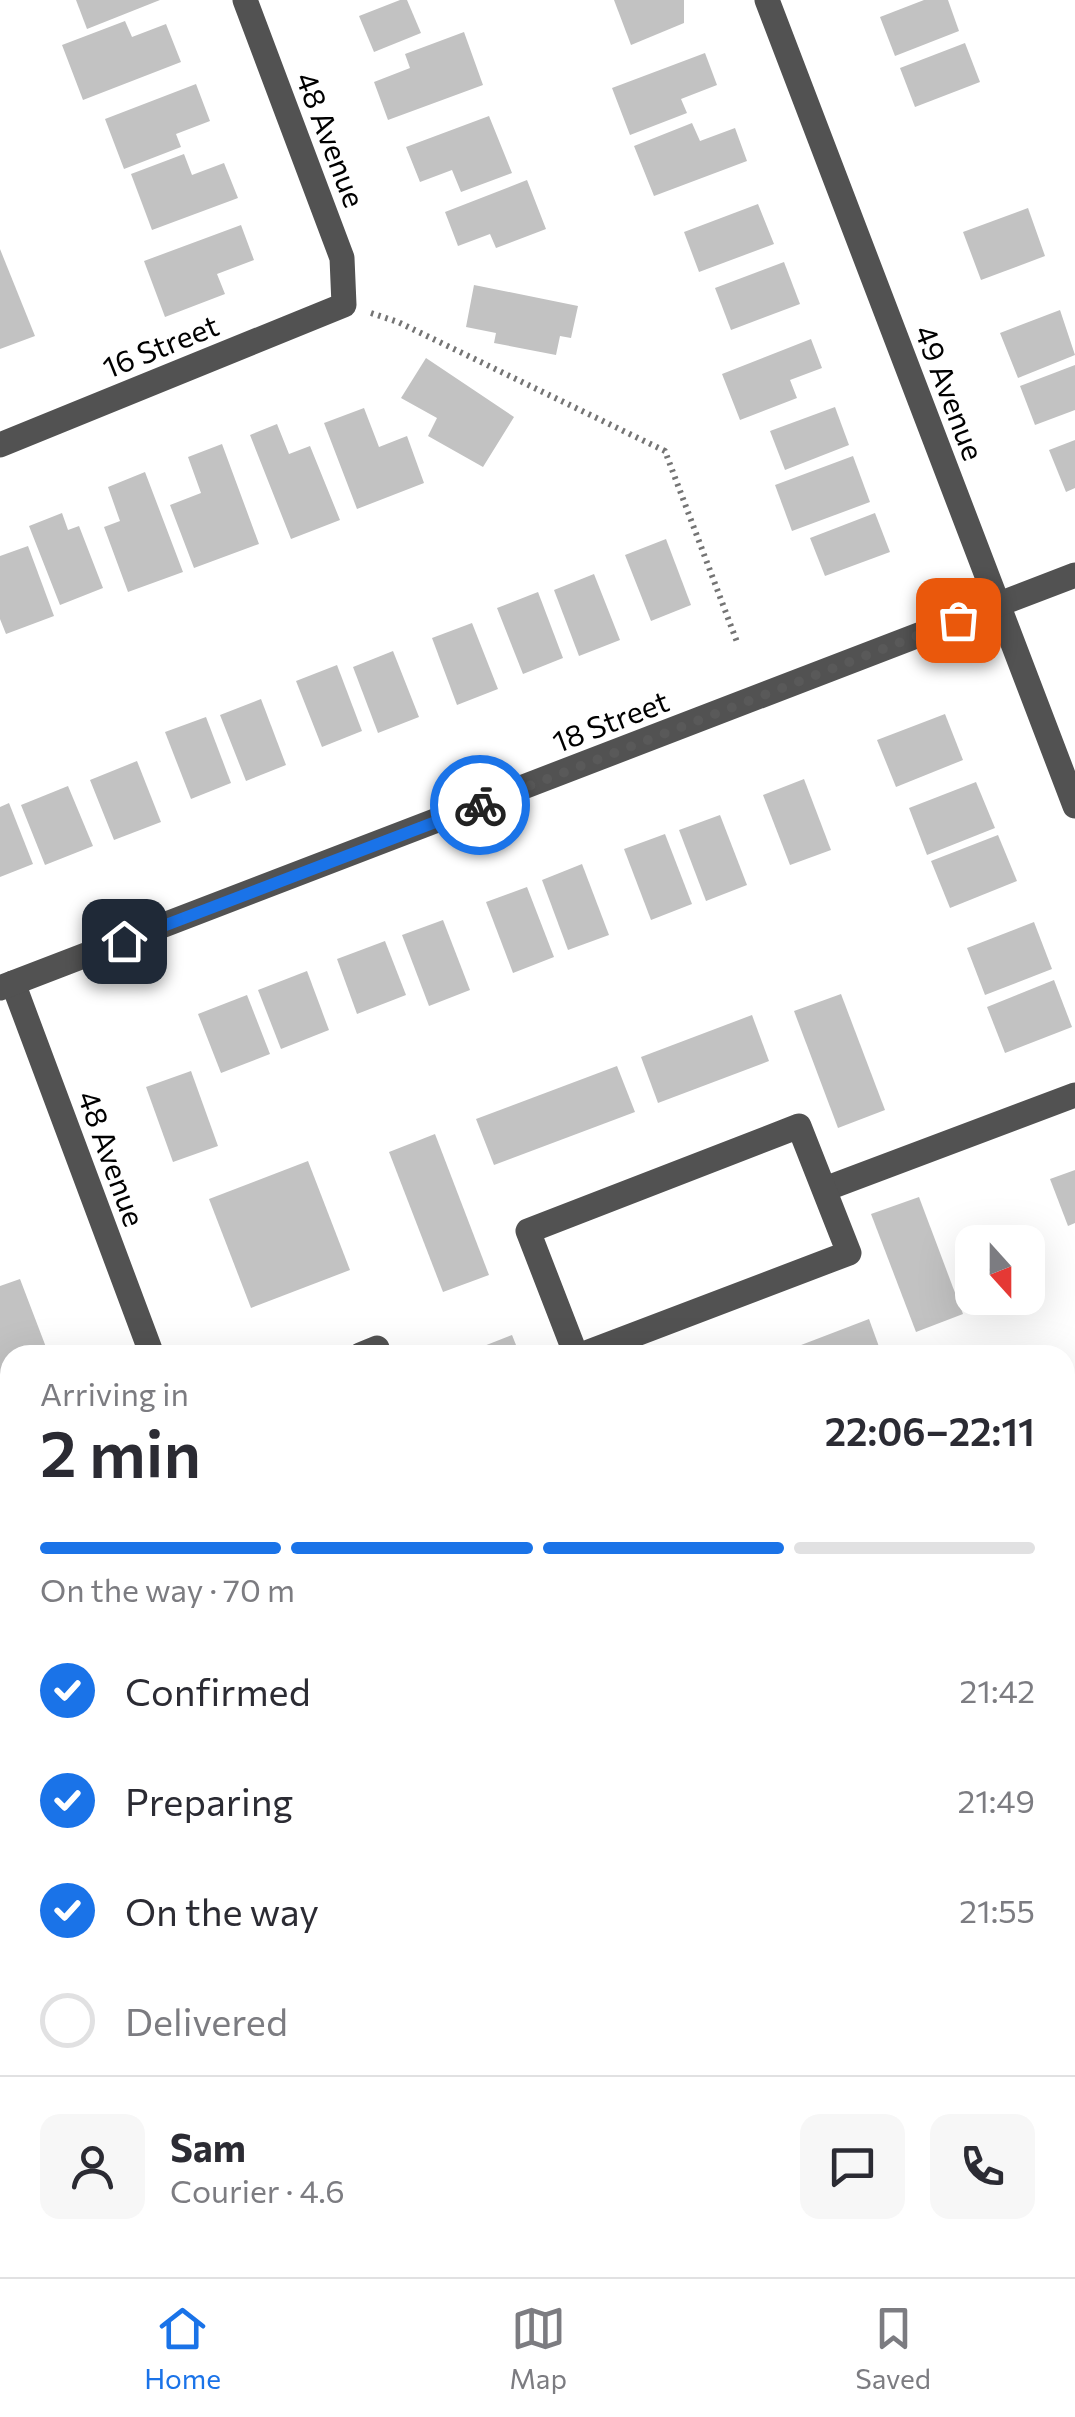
<!DOCTYPE html>
<html lang="en">
<head>
<meta charset="utf-8">
<style>
  :root { --surface:#fff; --page:#f7f7f7; --text:#2b2b33; --muted:#7c7c81; --line:#e1e1e2; --accent:#1a73e8 }
  body { margin:0; font-family:Commissioner,sans-serif; background:var(--page); color:var(--text); height:100vh; display:flex; flex-direction:column; font-size:38px; white-space:nowrap }
  * { box-sizing:border-box; margin:0 }
  p { font-size:32px; color:var(--muted) }
  .icon { flex:none; width:55px; height:55px; fill:none; stroke:currentColor; stroke-width:2; stroke-linecap:round; stroke-linejoin:round }
  .map { position:relative; flex:1; overflow:hidden }
  .panel { position:absolute; left:0px; top:1345px; width:1075px; height:932px; display:flex; flex-direction:column; background:var(--surface); border-radius:30px 30px 0 0; box-shadow:0 10px 40px #0002 }
  .panel>* { flex:none }
  .needle { width:65px; rotate:159deg }
  .fabs { position:absolute; left:955px; top:1225px; display:grid; gap:20px }
  .fabs a { display:grid; place-items:center; width:90px; height:90px; border-radius:20px; background:var(--surface); box-shadow:0 10px 40px #0002; font-size:50px }
  .pin { position:absolute; display:grid; place-items:center; width:85px; height:85px; color:#fff; margin:-42px; border-radius:20px; box-shadow:0 5px 15px #0006 }
  .courier { position:absolute; display:grid; place-items:center; width:100px; height:100px; margin:-50px; border:8px solid #1a73e8; border-radius:50%; background:#fff; color:#222; box-shadow:0 2px 12px #0007 }
  .headline em { font-style:normal; font-weight:600 }
  .headline div { display:flex; flex-direction:column-reverse }
  .headline { display:flex; align-items:center; justify-content:space-between; height:170px; padding:0 40px }
  h1 { font-size:65px; font-weight:600; line-height:75px }
  .bar { display:grid; grid-template-columns:repeat(4,1fr); gap:15px 10px; align-content:center; height:120px; padding:0 40px }
  .bar i { height:12px; border-radius:8px; background:var(--line) }
  .bar .on { background:var(--accent) }
  .bar p { grid-column:span 4 }
  .line { display:flex; align-items:center; gap:25px; padding:0 40px; border-top:2px solid var(--line) }
  .line div { flex:1 }
  .round { display:grid; place-items:center; flex:none; width:105px; height:105px; border-radius:20px; background:var(--page) }
  ol { padding:0 40px; list-style:none }
  li { display:flex; align-items:center; gap:30px; height:110px }
  li p { margin-inline-start:auto }
  li .icon { padding:10px; border-radius:50%; background:var(--accent); color:#fff; stroke-width:4 }
  li:last-child { color:var(--muted) }
  li i { width:55px; height:55px; border:5px solid var(--line); border-radius:50% }
  .tab-bar { display:flex; justify-content:space-around; align-items:center; height:140px; border-top:2px solid var(--line); background:var(--surface); font-size:28px; color:var(--muted) }
  .tab-bar a { display:grid; justify-items:center; gap:5px }
  .tab-bar .on { color:var(--accent) }
  .map>svg:first-child { display:block }
</style>
</head>
<body>
<div class="map">
<svg width="1075" height="2277" viewBox="0 0 1075 2277">
  <rect width="100%" height="100%" fill="#fff"/>
  <!-- building -->
  <g fill="#c2c2c2">
    <path d="M 76,0 L 160,0 L 87,29 Z"/>
    <path d="M 400,0 L 407,0 L 421,33 L 374,52 L 359,16 Z"/>
    <path d="M 614,0 L 684,0 L 684,23 L 631,45 Z"/>
    <path d="M 924,0 L 948,0 L 959,31 L 895,56 L 880,17 Z"/>
    <path d="M 125,21 L 132,37 L 166,24 L 181,62 L 83,100 L 62,45 Z"/>
    <path d="M 464,32 L 483,85 L 388,120 L 374,82 L 410,68 L 405,54 Z"/>
    <path d="M 965,43 L 980,82 L 915,107 L 900,68 Z"/>
    <path d="M 705,53 L 717,85 L 681,99 L 687,113 L 630,135 L 612,88 Z"/>
    <path d="M 196,84 L 210,121 L 176,134 L 181,147 L 124,169 L 105,119 Z"/>
    <path d="M 489,116 L 512,173 L 461,192 L 452,170 L 420,182 L 406,147 Z"/>
    <path d="M 692,123 L 700,141 L 735,128 L 747,161 L 654,196 L 634,146 Z"/>
    <path d="M 184,154 L 192,175 L 224,163 L 238,198 L 152,230 L 131,174 Z"/>
    <path d="M 527,180 L 546,229 L 496,248 L 490,234 L 458,246 L 445,212 Z"/>
    <path d="M 758,204 L 774,244 L 699,272 L 684,232 Z"/>
    <path d="M 1028,208 L 1045,256 L 981,280 L 963,232 Z"/>
    <path d="M 241,225 L 254,260 L 217,274 L 225,294 L 165,317 L 144,261 Z"/>
    <path d="M 0,249 L 35,336 L 0,349 Z"/>
    <path d="M 784,262 L 800,304 L 731,330 L 715,288 Z"/>
    <path d="M 474,285 L 578,306 L 571,338 L 560,336 L 556,355 L 494,343 L 496,333 L 466,327 Z"/>
    <path d="M 1060,310 L 1075,355 L 1018,378 L 1000,333 Z"/>
    <path d="M 811,339 L 822,368 L 790,380 L 797,398 L 740,420 L 722,374 Z"/>
    <path d="M 426,358 L 514,417 L 483,467 L 428,436 L 437,418 L 401,398 Z"/>
    <path d="M 1075,365 L 1075,410 L 1035,425 L 1020,386 Z"/>
    <path d="M 835,407 L 849,445 L 785,470 L 770,431 Z"/>
    <path d="M 364,408 L 379,447 L 407,436 L 424,483 L 357,509 L 324,423 Z"/>
    <path d="M 277,424 L 289,454 L 310,446 L 340,520 L 291,539 L 250,435 Z"/>
    <path d="M 1075,440 L 1075,488 L 1066,492 L 1049,450 Z"/>
    <path d="M 222,444 L 259,544 L 194,568 L 170,505 L 201,493 L 188,457 Z"/>
    <path d="M 853,456 L 870,502 L 792,531 L 775,485 Z"/>
    <path d="M 145,472 L 183,572 L 128,592 L 104,527 L 120,521 L 108,487 Z"/>
    <path d="M 62,513 L 68,530 L 79,526 L 103,588 L 60,605 L 29,526 Z"/>
    <path d="M 875,513 L 890,552 L 825,576 L 810,538 Z"/>
    <path d="M 666,539 L 691,605 L 651,621 L 625,555 Z"/>
    <path d="M 28,546 L 54,616 L 6,634 L 0,619 L 0,556 Z"/>
    <path d="M 594,574 L 620,640 L 579,656 L 554,590 Z"/>
    <path d="M 538,592 L 563,658 L 523,674 L 497,608 Z"/>
    <path d="M 472,623 L 498,689 L 457,705 L 432,638 Z"/>
    <path d="M 393,651 L 419,717 L 378,733 L 353,667 Z"/>
    <path d="M 337,665 L 362,731 L 322,747 L 296,681 Z"/>
    <path d="M 261,699 L 286,765 L 246,781 L 220,715 Z"/>
    <path d="M 945,714 L 963,760 L 896,787 L 877,740 Z"/>
    <path d="M 206,717 L 231,783 L 191,799 L 165,732 Z"/>
    <path d="M 137,761 L 161,822 L 114,840 L 90,780 Z"/>
    <path d="M 804,779 L 831,850 L 790,865 L 763,795 Z"/>
    <path d="M 976,782 L 995,828 L 927,855 L 909,808 Z"/>
    <path d="M 68,786 L 93,846 L 45,865 L 21,805 Z"/>
    <path d="M 9,803 L 33,864 L 0,877 L 0,807 Z"/>
    <path d="M 720,815 L 747,885 L 706,901 L 679,830 Z"/>
    <path d="M 665,834 L 692,904 L 651,920 L 624,849 Z"/>
    <path d="M 998,835 L 1017,881 L 950,908 L 931,861 Z"/>
    <path d="M 582,864 L 609,935 L 568,950 L 542,880 Z"/>
    <path d="M 527,887 L 554,957 L 513,973 L 486,902 Z"/>
    <path d="M 443,920 L 470,990 L 429,1006 L 402,935 Z"/>
    <path d="M 1034,922 L 1052,969 L 985,995 L 967,948 Z"/>
    <path d="M 385,941 L 406,995 L 357,1014 L 337,959 Z"/>
    <path d="M 307,971 L 329,1030 L 281,1049 L 258,990 Z"/>
    <path d="M 1054,980 L 1072,1027 L 1005,1053 L 987,1007 Z"/>
    <path d="M 841,994 L 885,1110 L 838,1128 L 794,1011 Z"/>
    <path d="M 247,995 L 270,1054 L 221,1073 L 198,1014 Z"/>
    <path d="M 752,1015 L 769,1061 L 658,1103 L 641,1057 Z"/>
    <path d="M 617,1066 L 635,1112 L 494,1165 L 476,1119 Z"/>
    <path d="M 191,1071 L 218,1146 L 173,1162 L 146,1087 Z"/>
    <path d="M 435,1134 L 489,1275 L 443,1292 L 389,1152 Z"/>
    <path d="M 308,1161 L 350,1270 L 251,1308 L 209,1199 Z"/>
    <path d="M 1075,1170 L 1075,1223 L 1068,1226 L 1050,1179 Z"/>
    <path d="M 919,1197 L 963,1314 L 916,1332 L 871,1214 Z"/>
    <path d="M 20,1279 L 49,1355 L 10,1355 L 10,1408 L 0,1412 L 0,1286 Z"/>
    <path d="M 869,1319 L 882,1355 L 775,1355 Z"/>
    <path d="M 512,1335 L 520,1355 L 461,1355 Z"/>
    <path d="M 1065,1697 L 1075,1697 L 1075,1772 L 1065,1773 Z"/>
    <path d="M 1075,2049 L 1075,2107 L 1065,2081 L 1065,2053 Z"/>
    <path d="M 168,2268 L 254,2268 L 257,2277 L 171,2277 Z"/>
    <path d="M 441,2268 L 516,2268 L 519,2273 L 511,2277 L 445,2277 Z"/>
  </g>
  <g fill="none" stroke-linecap="round" stroke-linejoin="round">
    <!-- path -->
    <path stroke="#747474" stroke-width="6" stroke-dasharray="2.5 5" stroke-linecap="butt" d="M 371,313 L 398,322 L 665,451 L 737,642"/>
    <!-- minor -->
    <g stroke="#525252" stroke-width="25">
      <path d="M 767,0 L 1075,806"/>
      <path d="M 0,445 L 344,305 L 342,258 L 245,0"/>
      <path d="M 13,983 L 152,1355"/>
      <path d="M 0,988 L 1075,575"/>
      <path d="M 825,1189 L 1075,1095"/>
      <path d="M 360,1355 L 377,1348 L 379,1355"/>
      <path d="M 576,1355 L 528,1231 L 799,1126 L 849,1253 L 581,1355"/>
      <path d="M 0,1494 L 10,1490"/>
      <path d="M 0,1540 L 10,1564"/>
      <path d="M 0,1985 L 10,2012"/>
      <path d="M 0,2080 L 10,2076"/>
      <path d="M 1065,2208 L 1075,2204"/>
      <path d="M 609,2268 L 616,2277"/>
      <path d="M 0,2275 L 1,2277"/>
      <path d="M 888,2277 L 913,2268"/>
    </g>
  </g>
  <g fill="none" stroke-linecap="round" stroke-linejoin="round">
    <!-- done -->
    <path stroke="#595959" stroke-width="10" stroke-dasharray="0 18" d="M 480,805 L 958,620"/>
    <!-- route -->
    <path stroke="#1a73e8" stroke-width="12" d="M 124,941 L 480,805"/>
  </g>
  <g text-anchor="middle" dominant-baseline="central" stroke-width="9" stroke-linejoin="round" paint-order="stroke">
    <!-- street labels -->
    <g font-size="30" fill="#000" stroke="#fff">
      <text transform="translate(332 139) rotate(69)">48 Avenue</text>
      <text transform="translate(160 345) rotate(-22)">16 Street</text>
      <text transform="translate(951 392) rotate(69)">49 Avenue</text>
      <text transform="translate(610 720) rotate(-21)">18 Street</text>
      <text transform="translate(113 1158) rotate(70)">48 Avenue</text>
    </g>
  </g>
</svg>
<div class="fabs">
<a><svg class="needle" viewBox="-14 -14 28 28"><path d="M0-13l5 13h-10z" fill="#e53935"/><path d="M0 13l5-13h-10z" fill="#7c7c81"/></svg></a>
</div>
<div class="pin" style="left:958px;top:620px;background:#ea580c"><svg class="icon" aria-label="bag" viewBox="0 0 24 24"><path d="M5 8h14l-1 12H6zM9 8a3 3 0 0 1 6 0"/></svg></div>
<div class="pin" style="left:124px;top:941px;background:#1f2937"><svg class="icon" aria-label="home" viewBox="0 0 24 24"><path d="M3 11l9-7 9 7M6 9v11h12V9"/></svg></div>
<div class="courier" style="left:480px;top:805px"><svg class="icon" aria-label="bike" viewBox="0 0 24 24"><circle cx="6" cy="16" r="4"/><circle cx="18" cy="16" r="4"/><path d="M6 16l4-8h5l3 8M10 8l3 8H6M13 5h3"/></svg></div>
<section class="panel">
<div class="headline"><div><h1>2 min</h1><p>Arriving in</p></div><em>22:06–22:11</em></div>
<div class="bar"><i class="on"></i><i class="on"></i><i class="on"></i><i></i><p>On the way · 70 m</p></div>
<ol>
<li><svg class="icon" aria-label="check" viewBox="0 0 24 24"><path d="M5 12l5 5 9-10"/></svg>Confirmed<p>21:42</p></li>
<li><svg class="icon" aria-label="check" viewBox="0 0 24 24"><path d="M5 12l5 5 9-10"/></svg>Preparing<p>21:49</p></li>
<li><svg class="icon" aria-label="check" viewBox="0 0 24 24"><path d="M5 12l5 5 9-10"/></svg>On the way<p>21:55</p></li>
<li><i></i>Delivered</li>
</ol>
<div class="line" style="height:180px"><a class="round"><svg class="icon" aria-label="person" viewBox="0 0 24 24"><circle cx="12" cy="8" r="4"/><path d="M4 21q1-7 8-7t8 7"/></svg></a><div><b>Sam</b><p>Courier · 4.6</p></div><a class="round"><svg class="icon" aria-label="chat" viewBox="0 0 24 24"><path d="M4 5h16v11H9l-5 4z"/></svg></a><a class="round"><svg class="icon" aria-label="phone" viewBox="0 0 24 24"><path d="M5 4h4l2 5-3 2q2 4 5 5l2-3 5 2v4C11 20 4 13 5 4z"/></svg></a></div>
</section>
</div>
<nav class="tab-bar">
<a class="on"><svg class="icon" aria-label="home" viewBox="0 0 24 24"><path d="M3 11l9-7 9 7M6 9v11h12V9"/></svg>Home</a>
<a><svg class="icon" aria-label="map" viewBox="0 0 24 24"><path d="M3 6l6-2 6 2 6-2v14l-6 2-6-2-6 2zM9 4v14M15 6v14"/></svg>Map</a>
<a><svg class="icon" aria-label="saved" viewBox="0 0 24 24"><path d="M7 4h10v16l-5-4-5 4z"/></svg>Saved</a>
</nav>
</body>
</html>
